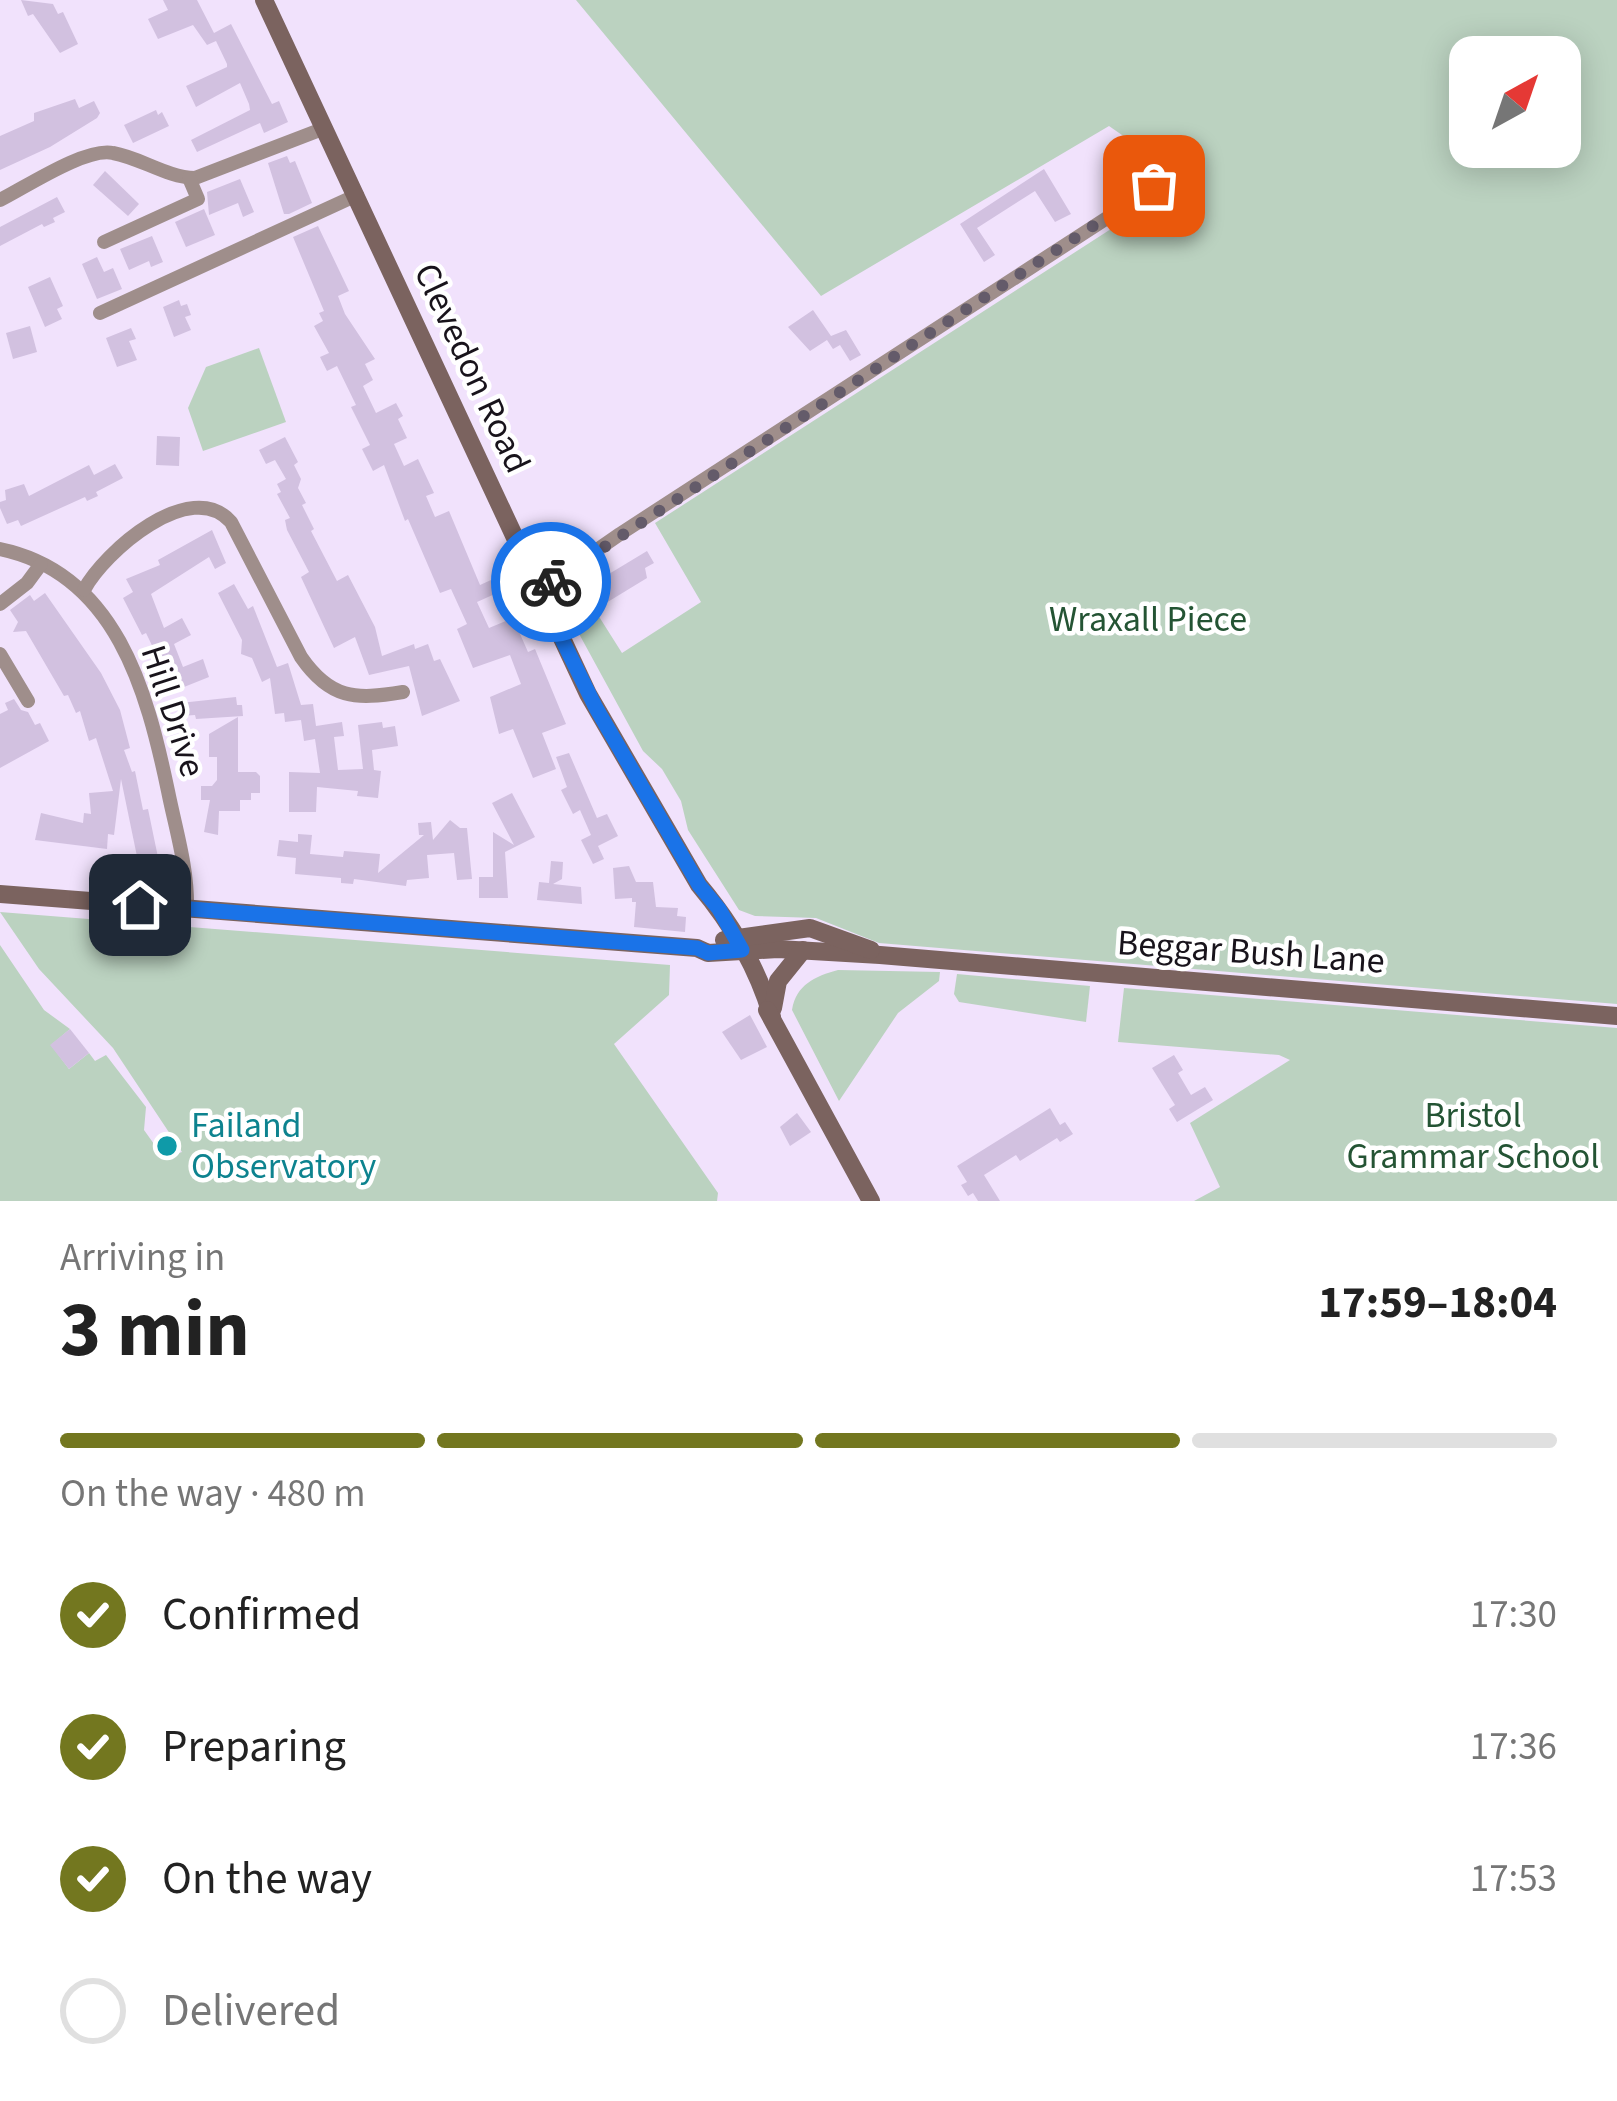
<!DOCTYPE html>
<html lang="en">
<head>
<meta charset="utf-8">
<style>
  :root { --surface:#fff; --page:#f2f2f2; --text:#222; --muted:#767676; --line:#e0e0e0; --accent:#73771f }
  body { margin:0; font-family:"Source Sans 3",sans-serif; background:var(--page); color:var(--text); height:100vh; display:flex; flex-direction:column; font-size:45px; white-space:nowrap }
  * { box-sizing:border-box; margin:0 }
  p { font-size:39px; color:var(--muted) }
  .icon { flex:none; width:66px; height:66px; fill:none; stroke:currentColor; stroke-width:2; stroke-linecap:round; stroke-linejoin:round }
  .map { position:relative; height:1201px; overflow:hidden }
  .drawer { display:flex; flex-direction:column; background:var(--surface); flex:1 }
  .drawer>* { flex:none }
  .needle { width:78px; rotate:40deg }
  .fabs { position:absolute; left:1449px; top:36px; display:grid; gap:24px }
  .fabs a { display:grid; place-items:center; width:132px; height:132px; border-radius:24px; background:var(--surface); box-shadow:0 6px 30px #0003; font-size:60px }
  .pin { position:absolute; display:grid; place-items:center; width:102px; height:102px; color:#fff; margin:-51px; border-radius:24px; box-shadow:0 6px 18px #0006 }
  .courier { position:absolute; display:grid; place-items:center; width:120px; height:120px; margin:-60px; border:9px solid #1a73e8; border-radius:50%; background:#fff; color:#222; box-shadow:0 3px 15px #0007 }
  .summary em { font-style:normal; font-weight:700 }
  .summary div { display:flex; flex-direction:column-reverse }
  .summary { display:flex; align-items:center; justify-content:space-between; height:204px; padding:0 60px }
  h1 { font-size:78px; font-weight:700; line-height:90px }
  .bar { display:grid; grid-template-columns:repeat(4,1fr); gap:18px 12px; align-content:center; height:144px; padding:0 60px }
  .bar i { height:15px; border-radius:9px; background:var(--line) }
  .bar .active { background:var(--accent) }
  .bar p { grid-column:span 4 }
  ol { padding:0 60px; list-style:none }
  li { display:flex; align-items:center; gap:36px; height:132px }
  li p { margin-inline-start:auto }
  li .icon { padding:12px; border-radius:50%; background:var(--accent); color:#fff; stroke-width:4 }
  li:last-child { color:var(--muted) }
  li i { width:66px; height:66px; border:6px solid var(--line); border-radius:50% }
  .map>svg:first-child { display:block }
</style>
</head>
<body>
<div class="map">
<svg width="1617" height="1201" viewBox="0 0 1617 1201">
  <rect width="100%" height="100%" fill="#f1e2fc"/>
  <!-- green -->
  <g fill="#bbd2c0" fill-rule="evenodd">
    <path d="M 576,0 L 1617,0 L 1617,1004 L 879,943 L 816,918 L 755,916 L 739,910 L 688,830 L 681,801 L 662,769 L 643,751 L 560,599 L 574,577 L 622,653 L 701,602 L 655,523 L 1187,180 L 1109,126 L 821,296 ZM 1470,57 L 1560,57 L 1560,147 L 1470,147 Z"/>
    <path d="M 259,348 L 286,422 L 203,451 L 188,408 L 206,367 Z"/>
    <path d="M 0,912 L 670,965 L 669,995 L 614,1044 L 718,1193 L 717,1201 L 0,1201 L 0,945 L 44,1010 L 70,1029 L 51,1045 L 69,1069 L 89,1053 L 95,1061 L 106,1055 L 146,1107 L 144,1130 L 164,1158 L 182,1152 L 113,1048 L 39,969 Z"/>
    <path d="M 838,970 L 940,972 L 939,981 L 898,1013 L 839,1101 L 792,1010 C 796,985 815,976 838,970 Z"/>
    <path d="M 957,974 L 1090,986 L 1086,1022 L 959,1002 L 954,994 Z"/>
    <path d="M 1124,988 L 1617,1028 L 1617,1201 L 1194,1201 L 1220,1187 L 1190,1123 L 1290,1060 L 1279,1055 L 1118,1042 Z"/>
  </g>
  <!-- building -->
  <g fill="#d2c1e0">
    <path d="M 21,0 L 53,4 L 58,14 L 63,12 L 78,44 L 60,53 L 33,14 L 28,16 Z"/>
    <path d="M 163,0 L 197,0 L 214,33 L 231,24 L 272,104 L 279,101 L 288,122 L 264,133 L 260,123 L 197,152 L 191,140 L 250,110 L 249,104 L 240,83 L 196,107 L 186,86 L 227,67 L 227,64 L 216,41 L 207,45 L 193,25 L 158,39 L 148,19 L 168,10 Z"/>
    <path d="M 75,99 L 79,108 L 94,101 L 100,113 L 97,118 L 50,147 L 0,170 L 0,136 L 34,121 L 34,113 Z"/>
    <path d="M 156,110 L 158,115 L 162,112 L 169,126 L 133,143 L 124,125 Z"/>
    <path d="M 287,156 L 290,163 L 295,161 L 312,203 L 289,214 L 284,214 L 268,163 Z"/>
    <path d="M 1044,169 L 1071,214 L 1055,222 L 1035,191 L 977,228 L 995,255 L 984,262 L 960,224 Z"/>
    <path d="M 105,171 L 139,204 L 128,216 L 93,185 Z"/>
    <path d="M 240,179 L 254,212 L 243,217 L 238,203 L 209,215 L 207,192 Z"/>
    <path d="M 57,197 L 65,212 L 53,218 L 55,222 L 44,227 L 42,224 L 0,246 L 0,227 Z"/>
    <path d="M 204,209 L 215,235 L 186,247 L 175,222 Z"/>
    <path d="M 318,226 L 349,291 L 338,296 L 345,314 L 375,359 L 365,364 L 373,380 L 363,386 L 376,413 L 396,403 L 403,416 L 398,419 L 407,438 L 394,444 L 404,466 L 418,459 L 434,493 L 426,496 L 435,517 L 449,511 L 480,585 L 491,580 L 497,593 L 477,602 L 489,628 L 513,618 L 528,652 L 535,649 L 566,724 L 542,733 L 556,769 L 533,778 L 513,729 L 499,734 L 490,697 L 521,684 L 510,655 L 473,668 L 457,629 L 467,624 L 451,589 L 440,593 L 408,519 L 405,521 L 384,465 L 373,471 L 362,449 L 370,445 L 351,407 L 356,405 L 337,366 L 327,371 L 320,357 L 329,353 L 314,326 L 323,321 L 319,313 L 324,311 L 293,237 Z"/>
    <path d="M 152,236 L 163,262 L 151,267 L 149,261 L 129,270 L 120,249 Z"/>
    <path d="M 97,257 L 104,272 L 113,268 L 122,289 L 97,299 L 82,264 Z"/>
    <path d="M 50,277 L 63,306 L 57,309 L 62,319 L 45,327 L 28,287 Z"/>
    <path d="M 179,300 L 181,306 L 187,304 L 191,315 L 185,317 L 191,330 L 174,337 L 163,307 Z"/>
    <path d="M 813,310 L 831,336 L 846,330 L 861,355 L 850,361 L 840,345 L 833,349 L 827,340 L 810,351 L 788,327 Z"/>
    <path d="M 30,326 L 37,352 L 13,359 L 6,333 Z"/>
    <path d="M 131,328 L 136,339 L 129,341 L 137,360 L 117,367 L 106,338 Z"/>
    <path d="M 157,436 L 180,437 L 179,466 L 156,465 Z"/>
    <path d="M 285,437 L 298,462 L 294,465 L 301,479 L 298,488 L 306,503 L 302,505 L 314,529 L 311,531 L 337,581 L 348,575 L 375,627 L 382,656 L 414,644 L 415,649 L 428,644 L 434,661 L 440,659 L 460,701 L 422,716 L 409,666 L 369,675 L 355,637 L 334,648 L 301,577 L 309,572 L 287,530 L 285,520 L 290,518 L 277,494 L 281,492 L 277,484 L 286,479 L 275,460 L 266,464 L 259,450 Z"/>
    <path d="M 115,464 L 123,478 L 96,492 L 98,496 L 87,501 L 85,497 L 21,526 L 18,520 L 7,524 L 0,508 L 0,502 L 6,500 L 5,490 L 24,484 L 29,496 L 89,465 L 94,475 Z"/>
    <path d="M 212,530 L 226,563 L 215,569 L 209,557 L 151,594 L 164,628 L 182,618 L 191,635 L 174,644 L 183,667 L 203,659 L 209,677 L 174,691 L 146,633 L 142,635 L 123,598 L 133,592 L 126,579 L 160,565 L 158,560 Z"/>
    <path d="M 647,551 L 654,563 L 645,568 L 647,578 L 606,603 L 594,583 Z"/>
    <path d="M 234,584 L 248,609 L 253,606 L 277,667 L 288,663 L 301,705 L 313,704 L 316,726 L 342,722 L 344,736 L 334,737 L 338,770 L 363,769 L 358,725 L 382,722 L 383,728 L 395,726 L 398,746 L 372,750 L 374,770 L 381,771 L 378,798 L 357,796 L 358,791 L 317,787 L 316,812 L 289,812 L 289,772 L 320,773 L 315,739 L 304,741 L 301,720 L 285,722 L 284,713 L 275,714 L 270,678 L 262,682 L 252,658 L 241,654 L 242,640 L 218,593 Z"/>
    <path d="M 45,593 L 101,673 L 120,710 L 130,748 L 124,750 L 132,772 L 135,771 L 143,810 L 148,809 L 160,867 L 140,871 L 121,779 L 114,835 L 108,834 L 107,849 L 35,840 L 41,813 L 83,823 L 84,813 L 91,814 L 89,793 L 113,791 L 96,738 L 89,741 L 80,711 L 76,713 L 68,695 L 64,696 L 26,631 L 13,632 L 18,622 L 10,610 L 30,595 L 34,601 Z"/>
    <path d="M 236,697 L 237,705 L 242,705 L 243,716 L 196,719 L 195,715 L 181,716 L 180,703 Z"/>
    <path d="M 14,699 L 21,710 L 28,712 L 35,725 L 40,723 L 49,741 L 0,768 L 0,714 L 8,710 L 5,703 Z"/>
    <path d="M 238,717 L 238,772 L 256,772 L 260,776 L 260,793 L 251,793 L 251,800 L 240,800 L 240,811 L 219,811 L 218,835 L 204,832 L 210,800 L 201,800 L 201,786 L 212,786 L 217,780 L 217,757 L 209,757 L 209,734 Z"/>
    <path d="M 569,753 L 597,818 L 607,814 L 618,836 L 598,846 L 604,859 L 593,864 L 581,840 L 591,835 L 580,810 L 573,814 L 561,790 L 567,787 L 556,757 Z"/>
    <path d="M 512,793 L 535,837 L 505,852 L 508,898 L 479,898 L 479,877 L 493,877 L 493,832 L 514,845 L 492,803 Z"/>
    <path d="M 450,820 L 460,828 L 467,828 L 472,879 L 457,880 L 454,853 L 427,855 L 429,878 L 407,880 L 406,886 L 354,879 L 353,884 L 341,883 L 341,878 L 295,874 L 296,858 L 277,856 L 279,840 L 298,842 L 298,834 L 312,835 L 310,854 L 343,857 L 344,851 L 380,854 L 378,873 L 424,835 L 419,835 L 418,823 L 431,822 L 433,840 Z"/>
    <path d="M 551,861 L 563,862 L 562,879 L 553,884 L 581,887 L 582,904 L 537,900 L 539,882 L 549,883 Z"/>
    <path d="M 629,866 L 636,882 L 653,882 L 656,907 L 678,908 L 677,916 L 686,917 L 685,932 L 634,927 L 636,902 L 632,902 L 632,898 L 615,899 L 613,868 Z"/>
    <path d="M 750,1015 L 767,1047 L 741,1060 L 722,1032 Z"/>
    <path d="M 70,1029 L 89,1053 L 69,1069 L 50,1045 Z"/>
    <path d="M 1174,1055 L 1183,1070 L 1178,1073 L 1191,1095 L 1205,1087 L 1213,1100 L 1177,1122 L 1169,1109 L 1175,1105 L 1152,1068 Z"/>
    <path d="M 1050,1108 L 1060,1125 L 1065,1122 L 1073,1134 L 1060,1142 L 1057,1138 L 1020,1161 L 1016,1155 L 984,1175 L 1000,1201 L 978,1201 L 973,1193 L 968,1196 L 961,1185 L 967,1182 L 957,1166 Z"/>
    <path d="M 797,1113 L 811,1132 L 790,1146 L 780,1127 Z"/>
  </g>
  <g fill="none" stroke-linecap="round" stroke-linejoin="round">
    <!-- minor -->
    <g stroke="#9f8e8b" stroke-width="14">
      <path d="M 0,200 C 26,187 86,147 113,153 C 141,158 166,177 195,178 L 325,128"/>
      <path d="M 104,242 L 198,199 L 189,178"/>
      <path d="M 100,313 L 357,195"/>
      <path d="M 0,549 C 116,573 147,691 168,791 C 176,831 188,868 187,909"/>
      <path d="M 84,590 C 104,552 191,476 231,522 L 301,657 C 330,699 355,700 403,692"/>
      <path d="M 538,591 L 620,534 L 1144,194 L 1168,174"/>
      <path d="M 0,604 L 27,583 L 41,564"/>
      <path d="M 0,654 L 28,701"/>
    </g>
    <!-- secondary -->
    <g stroke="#7b635f" stroke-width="18">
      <path d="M 264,0 L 588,694 L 699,885 C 731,923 758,969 772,1017"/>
      <path d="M 0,894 L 697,948 L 708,953 L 778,949 L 880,955 L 1617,1016"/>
      <path d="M 724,940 L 810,928 L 871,950"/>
      <path d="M 773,1008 L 778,981 L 803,950"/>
      <path d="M 767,1010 L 871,1201"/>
    </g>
  </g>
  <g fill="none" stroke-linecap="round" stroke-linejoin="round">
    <!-- done -->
    <path stroke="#645b6a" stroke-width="12" stroke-dasharray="0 21.6" d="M 551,582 L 1154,186"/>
    <!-- route -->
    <path stroke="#1a73e8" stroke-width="15" d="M 140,905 L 697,948 L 708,953 L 742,950 L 719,909 L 699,885 L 596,708 L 538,591 L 551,582"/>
  </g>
  <!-- markers -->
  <circle fill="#0f9aa8" stroke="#fff" stroke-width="4.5" cx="167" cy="1146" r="12"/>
  <g text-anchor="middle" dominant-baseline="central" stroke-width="9" stroke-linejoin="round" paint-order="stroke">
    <!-- street labels -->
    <g font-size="36" fill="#18131b" stroke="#fff">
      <text transform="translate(472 368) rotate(65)">Clevedon Road</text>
      <text transform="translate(173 711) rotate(72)">Hill Drive</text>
      <text transform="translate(1251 952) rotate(4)">Beggar Bush Lane</text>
    </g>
    <!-- park labels -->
    <g font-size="36" fill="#245434" stroke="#fff">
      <text x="1148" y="619">Wraxall Piece</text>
      <text x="1473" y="1115">Bristol<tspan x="1473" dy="41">Grammar School</tspan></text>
    </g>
    <!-- culture labels -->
    <g font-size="36" fill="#0d838f" stroke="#fff" text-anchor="start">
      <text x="191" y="1125">Failand<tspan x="191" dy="41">Observatory</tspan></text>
    </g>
  </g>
</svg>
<div class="fabs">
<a><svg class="needle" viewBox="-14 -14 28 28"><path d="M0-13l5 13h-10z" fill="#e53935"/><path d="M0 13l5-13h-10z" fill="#767676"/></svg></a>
</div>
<div class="pin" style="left:1154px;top:186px;background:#ea580c"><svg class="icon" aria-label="bag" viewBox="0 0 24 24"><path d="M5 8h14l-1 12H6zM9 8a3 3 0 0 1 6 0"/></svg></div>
<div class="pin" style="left:140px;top:905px;background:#1f2937"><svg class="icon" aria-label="home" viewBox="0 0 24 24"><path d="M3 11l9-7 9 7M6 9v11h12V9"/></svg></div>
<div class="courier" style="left:551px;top:582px"><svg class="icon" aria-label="bike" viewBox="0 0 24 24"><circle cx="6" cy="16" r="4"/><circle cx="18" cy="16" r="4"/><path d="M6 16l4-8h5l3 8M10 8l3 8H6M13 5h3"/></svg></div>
</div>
<section class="drawer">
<div class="summary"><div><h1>3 min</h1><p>Arriving in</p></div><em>17:59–18:04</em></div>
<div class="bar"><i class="active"></i><i class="active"></i><i class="active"></i><i></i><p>On the way · 480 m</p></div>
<ol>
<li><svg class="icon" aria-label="check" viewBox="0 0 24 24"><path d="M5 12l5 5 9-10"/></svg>Confirmed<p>17:30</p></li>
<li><svg class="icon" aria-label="check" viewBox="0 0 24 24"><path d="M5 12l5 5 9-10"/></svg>Preparing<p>17:36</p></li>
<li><svg class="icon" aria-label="check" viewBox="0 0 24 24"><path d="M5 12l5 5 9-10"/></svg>On the way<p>17:53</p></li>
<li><i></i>Delivered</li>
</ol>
</section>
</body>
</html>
